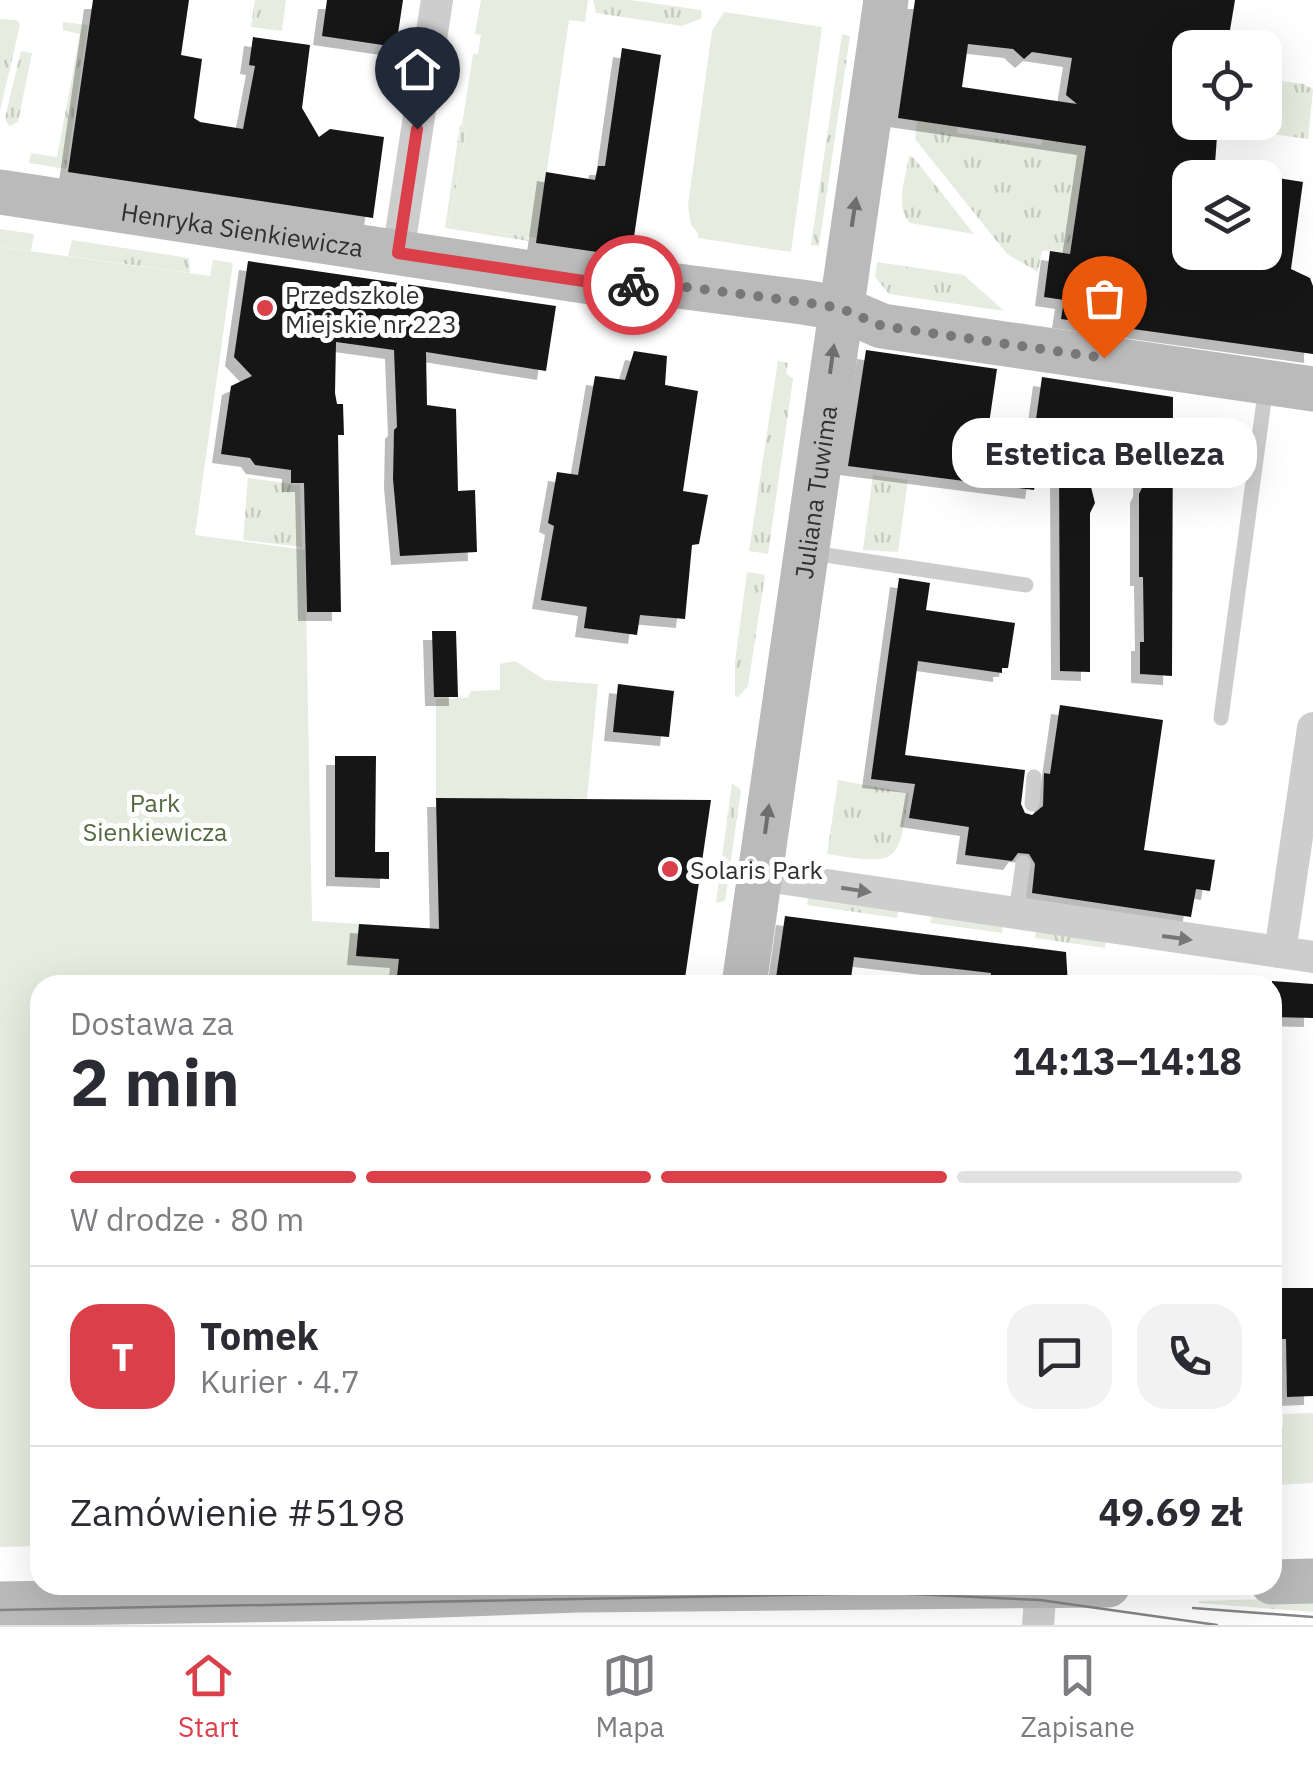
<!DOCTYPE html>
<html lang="pl">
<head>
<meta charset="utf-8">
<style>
  :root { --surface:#fff; --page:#f2f2f3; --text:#2b2b33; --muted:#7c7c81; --line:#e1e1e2; --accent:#da3f4a }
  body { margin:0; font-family:"IBM Plex Sans",sans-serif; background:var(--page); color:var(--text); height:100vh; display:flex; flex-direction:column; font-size:38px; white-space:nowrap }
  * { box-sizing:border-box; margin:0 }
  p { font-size:32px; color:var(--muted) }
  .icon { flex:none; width:55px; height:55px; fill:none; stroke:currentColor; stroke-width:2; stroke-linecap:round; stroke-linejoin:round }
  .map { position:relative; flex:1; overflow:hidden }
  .panel { position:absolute; left:30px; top:975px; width:1252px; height:620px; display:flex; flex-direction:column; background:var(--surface); border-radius:30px; box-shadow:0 10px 40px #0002 }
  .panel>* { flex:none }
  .buttons { position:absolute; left:1172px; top:30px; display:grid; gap:20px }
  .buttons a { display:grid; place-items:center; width:110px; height:110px; border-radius:20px; background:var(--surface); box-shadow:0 10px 40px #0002; font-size:50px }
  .pin { position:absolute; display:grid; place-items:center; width:85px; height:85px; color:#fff; margin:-102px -42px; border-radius:50% 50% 50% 0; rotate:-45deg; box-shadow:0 0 10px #0007 }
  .pin .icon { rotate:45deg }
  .courier { position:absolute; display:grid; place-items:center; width:100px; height:100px; margin:-50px; border:8px solid #da3f4a; border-radius:50%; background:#fff; color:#222; box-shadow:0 2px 12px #0007 }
  .bubble { position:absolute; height:70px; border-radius:30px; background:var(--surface); box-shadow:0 10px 40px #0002; font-size:32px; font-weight:800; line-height:70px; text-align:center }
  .summary em { font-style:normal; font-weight:800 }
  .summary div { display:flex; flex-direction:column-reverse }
  .summary { display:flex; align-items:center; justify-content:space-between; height:170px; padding:0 40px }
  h1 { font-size:65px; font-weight:800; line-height:75px }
  .bar { display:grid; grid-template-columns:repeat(4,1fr); gap:15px 10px; align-content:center; height:120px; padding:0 40px }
  .bar i { height:12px; border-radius:8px; background:var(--line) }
  .bar .selected { background:var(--accent) }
  .bar p { grid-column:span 4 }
  .line { display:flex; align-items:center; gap:25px; padding:0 40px; border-top:2px solid var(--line) }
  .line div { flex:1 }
  .round { display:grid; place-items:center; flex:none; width:105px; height:105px; border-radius:30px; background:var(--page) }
  .dock { display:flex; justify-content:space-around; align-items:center; height:140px; border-top:2px solid var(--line); background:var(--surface); font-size:28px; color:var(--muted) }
  .dock a { display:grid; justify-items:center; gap:5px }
  .dock .selected { color:var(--accent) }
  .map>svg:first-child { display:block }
</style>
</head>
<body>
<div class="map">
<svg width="1313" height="1625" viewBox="0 0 1313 1625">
  <defs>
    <pattern id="grass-tufts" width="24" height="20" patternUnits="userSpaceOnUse" patternTransform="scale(2.5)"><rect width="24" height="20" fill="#e6ecdf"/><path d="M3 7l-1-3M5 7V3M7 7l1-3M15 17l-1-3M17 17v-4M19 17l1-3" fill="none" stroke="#c6cbc0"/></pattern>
    <filter id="shadow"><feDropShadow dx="-9" dy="9" stdDeviation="0" flood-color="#0004"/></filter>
  </defs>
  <rect width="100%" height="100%" fill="#fff"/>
  <!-- grass -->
  <g fill="url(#grass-tufts)">
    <path d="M 255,0 L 286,0 L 282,31 L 251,27 Z"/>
    <path d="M 593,0 L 630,0 L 701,10 L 702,18 L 682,26 L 596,13 Z"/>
    <path d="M 0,19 L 17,20 L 20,25 L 0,111 Z"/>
    <path d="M 63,22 L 88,25 L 66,169 L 29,163 L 31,153 L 57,157 L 80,34 L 63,30 Z"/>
    <path d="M 842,34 L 850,36 L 819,246 L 811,245 Z"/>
    <path d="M 21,51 L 32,53 L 18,122 L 9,126 L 5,118 Z"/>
    <path d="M 1274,80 L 1303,84 L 1313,89 L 1308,139 L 1265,133 Z"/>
    <path d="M 917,121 L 957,127 L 957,133 L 1041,145 L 1043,140 L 1086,145 L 1070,254 L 1042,250 L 1038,272 L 1007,254 L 915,139 Z"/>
    <path d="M 460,125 L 467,126 L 449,225 L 527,237 L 528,241 L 445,228 Z"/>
    <path d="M 909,156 L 914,158 L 974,234 L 910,223 C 894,206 906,177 909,156 Z"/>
    <path d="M 0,229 L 34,234 L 31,251 L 0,247 Z"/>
    <path d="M 72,240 L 189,258 L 190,273 L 68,256 Z"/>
    <path d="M 877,262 L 964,275 L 1004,311 L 889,294 L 875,277 Z"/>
    <path d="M 778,361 L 788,363 L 786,373 L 793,379 L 768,554 L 749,551 Z"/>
    <path d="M 873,475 L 908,480 L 898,552 L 863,550 Z"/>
    <path d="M 248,478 L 300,485 L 302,547 L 243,540 Z"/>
    <path d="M 747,572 L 765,575 L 748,686 L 738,697 L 735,696 L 735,662 Z"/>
    <path d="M 838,780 L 909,793 C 898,865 900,865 827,854 Z"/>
    <path d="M 732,783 L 741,790 L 725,901 L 716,903 Z"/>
    <path d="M 808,898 L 898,911 L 897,918 L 807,905 Z"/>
    <path d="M 932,916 L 1003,925 L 1002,933 L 930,923 Z"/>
    <path d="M 1036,931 L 1106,940 L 1105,948 L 1035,938 Z"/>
    <path d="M 1313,1598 L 1313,1612 L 1198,1603 L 1199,1601 Z"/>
  </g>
  <!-- green -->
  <g fill="#e6ecdf">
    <path d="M 481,0 L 588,0 L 585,22 L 569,20 L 537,238 L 449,226 L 467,127 L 462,125 L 473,54 L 478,54 L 481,35 L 475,34 Z"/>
    <path d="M 724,12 L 822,27 L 791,252 L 698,238 L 698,233 L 691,225 L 688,205 L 712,31 Z"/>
    <path d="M 0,247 L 210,276 L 213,260 L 233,263 L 195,535 L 305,550 L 312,921 L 439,929 L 434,985 L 40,985 L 40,1546 L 0,1547 Z"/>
    <path d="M 515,661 L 545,680 L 598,684 L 587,799 L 436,798 L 436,699 L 467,698 L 471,691 L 500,690 L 500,664 Z"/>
    <path d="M 1313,1413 L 1313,1483 L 1277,1485 L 1276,1427 L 1283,1426 L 1283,1414 Z"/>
  </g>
  <!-- building -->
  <g fill="#171717" fill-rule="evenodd" filter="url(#shadow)">
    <path d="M 93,0 L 189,0 L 181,55 L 202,59 L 194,118 L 200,122 L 243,129 L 255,66 L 249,65 L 253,37 L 310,45 L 302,108 L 319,137 L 330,129 L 384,137 L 373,218 L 68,172 Z"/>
    <path d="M 327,0 L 403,0 L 396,47 L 322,36 Z"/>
    <path d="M 915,0 L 1235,0 L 1227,48 L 1190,48 L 1190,122 L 1218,122 L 1214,178 L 1190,178 L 1190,252 L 1265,252 L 1265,176 L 1303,182 L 1291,269 L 1310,278 L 1313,286 L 1313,354 L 1061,319 L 1064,300 L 1044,297 L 1050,251 L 1070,254 L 1086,146 L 898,118 ZM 968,44 L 1013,49 L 1024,59 L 1032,52 L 1072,58 L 1066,95 L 1077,104 L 962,87 Z"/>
    <path d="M 622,48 L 661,55 L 631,257 L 536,243 L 546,172 L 595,180 L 598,166 L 605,166 Z"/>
    <path d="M 248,261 L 556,306 L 546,371 L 426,352 L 427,405 L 456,409 L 458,491 L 475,490 L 477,552 L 400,556 L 393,479 L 394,430 L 397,427 L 394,350 L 336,342 L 335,393 L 337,404 L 343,404 L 344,435 L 338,435 L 341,612 L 307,612 L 304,483 L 291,483 L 291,470 L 255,465 L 250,458 L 221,454 L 231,386 L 252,376 L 234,357 Z"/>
    <path d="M 866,350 L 997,369 L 984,458 L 1038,466 L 1034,490 L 848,466 Z"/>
    <path d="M 634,351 L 667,356 L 665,385 L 698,391 L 683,491 L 708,495 L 699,544 L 692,545 L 685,619 L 640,615 L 637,635 L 584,628 L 587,607 L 541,600 L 554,526 L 548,523 L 557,472 L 578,475 L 595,376 L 625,380 Z"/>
    <path d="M 1042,377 L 1173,397 L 1172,676 L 1140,674 L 1140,642 L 1144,642 L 1143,577 L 1139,577 L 1139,494 L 1142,488 L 1143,458 L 1139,457 L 1139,418 L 1120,455 L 1090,451 L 1090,483 L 1095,503 L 1090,513 L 1090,672 L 1060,671 L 1059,464 L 1030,462 Z"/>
    <path d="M 899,578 L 930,583 L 926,610 L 1015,623 L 1008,668 L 1002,668 L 1002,673 L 918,661 L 905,755 L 1025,770 L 1021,804 L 1025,813 L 1032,815 L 1043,806 L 1044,773 L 1050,774 L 1060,705 L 1163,720 L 1144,850 L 1215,860 L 1210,891 L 1196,889 L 1191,917 L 1032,893 L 1035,864 L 1029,854 L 1018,853 L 1012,861 L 965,855 L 969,827 L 909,818 L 915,784 L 871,779 Z"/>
    <path d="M 432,631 L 456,631 L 458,697 L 434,697 Z"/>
    <path d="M 618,684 L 674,691 L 669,737 L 613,732 Z"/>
    <path d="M 335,756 L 376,756 L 375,852 L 389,852 L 389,879 L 335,877 Z"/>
    <path d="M 436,798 L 711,800 L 684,985 L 396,985 L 399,959 L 356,956 L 359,924 L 439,929 Z"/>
    <path d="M 785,916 L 1066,952 L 1068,985 L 990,985 L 991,973 L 854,957 L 850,985 L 775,985 Z"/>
    <path d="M 1272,981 L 1313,984 L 1313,1018 L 1272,1017 Z"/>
    <path d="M 1275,1288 L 1313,1288 L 1313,1396 L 1287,1397 L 1286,1339 L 1276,1339 Z"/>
  </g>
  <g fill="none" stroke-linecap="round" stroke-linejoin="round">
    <!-- lane -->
    <g stroke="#cdcdcd" stroke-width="15">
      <path d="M 812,553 L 1026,585"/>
      <path d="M 1221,718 L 1266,386"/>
      <path d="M 1032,804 L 1034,777"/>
      <path d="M 1016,913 L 1023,863"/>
    </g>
    <!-- street -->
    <g stroke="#cdcdcd" stroke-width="32">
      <path d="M 398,253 L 437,0"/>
      <path d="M 759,875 L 1313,957"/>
      <path d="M 1280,952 L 1313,728"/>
      <path d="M 1038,1625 L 1041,1586"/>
    </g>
    <!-- secondary -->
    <g stroke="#bababa" stroke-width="45">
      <path id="s1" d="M 0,192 L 610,285 L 670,285 L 802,302 L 840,308 L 882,326 L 1313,389"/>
      <path id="s2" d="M 744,985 L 886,0"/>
      <path d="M 1272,1582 L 1313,1581"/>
      <path d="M 0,1604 L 359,1598 L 579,1590 L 1108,1585"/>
    </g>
    <!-- tram -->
    <g stroke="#858585" stroke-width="2.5">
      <path d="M 1193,1608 L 1313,1617"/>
      <path d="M 0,1610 L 890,1593 L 1040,1600 L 1217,1625"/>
    </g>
  </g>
  <!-- one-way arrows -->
  <defs><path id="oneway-solid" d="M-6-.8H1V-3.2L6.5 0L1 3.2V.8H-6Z" transform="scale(2.5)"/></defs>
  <g fill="#6e6e6e">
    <use href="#oneway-solid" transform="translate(854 212) rotate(-81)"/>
    <use href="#oneway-solid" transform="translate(832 359) rotate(-82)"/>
    <use href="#oneway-solid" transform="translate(767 819) rotate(-82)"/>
  </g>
  <g fill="#777">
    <use href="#oneway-solid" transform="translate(856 890) rotate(9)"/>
    <use href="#oneway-solid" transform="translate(1177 938) rotate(8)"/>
  </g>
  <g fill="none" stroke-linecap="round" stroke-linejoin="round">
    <!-- done -->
    <path stroke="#787878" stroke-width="10" stroke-dasharray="0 18" d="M 633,285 L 670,285 L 802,302 L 840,308 L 882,326 L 1104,358"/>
    <!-- route -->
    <path stroke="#da3f4a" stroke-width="12" d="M 417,129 L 398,253 L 610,285 L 633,285"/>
  </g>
  <!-- markers -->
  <g fill="#da3f4a" stroke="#fff" stroke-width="4">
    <circle cx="265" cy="308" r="10"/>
    <circle cx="670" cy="869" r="10"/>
  </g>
  <g text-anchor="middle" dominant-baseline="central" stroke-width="10" stroke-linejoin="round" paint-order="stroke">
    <!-- street labels -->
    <g font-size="25" fill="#303030" stroke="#fff">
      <text stroke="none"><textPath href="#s1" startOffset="245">Henryka Sienkiewicza</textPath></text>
      <text stroke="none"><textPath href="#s2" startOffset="498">Juliana Tuwima</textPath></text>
    </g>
    <!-- poi labels -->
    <g font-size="25" fill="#303030" stroke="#fff" text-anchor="start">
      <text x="285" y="294">Przedszkole<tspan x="285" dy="29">Miejskie nr 223</tspan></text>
      <text x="690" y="869">Solaris Park</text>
    </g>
    <!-- park labels -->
    <g font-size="25" fill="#536940" stroke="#fff">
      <text x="155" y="802">Park<tspan x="155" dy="29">Sienkiewicza</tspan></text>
    </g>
  </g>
</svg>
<div class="buttons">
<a><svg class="icon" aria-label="locate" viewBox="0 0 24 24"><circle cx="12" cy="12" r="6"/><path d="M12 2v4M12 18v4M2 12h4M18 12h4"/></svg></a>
<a><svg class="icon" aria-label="layers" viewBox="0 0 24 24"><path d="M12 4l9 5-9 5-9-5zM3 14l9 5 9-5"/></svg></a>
</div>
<div class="pin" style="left:1104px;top:358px;background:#ea580c"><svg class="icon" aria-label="bag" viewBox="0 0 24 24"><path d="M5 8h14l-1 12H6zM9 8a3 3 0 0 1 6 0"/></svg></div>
<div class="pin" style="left:417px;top:129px;background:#1f2937"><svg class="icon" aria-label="home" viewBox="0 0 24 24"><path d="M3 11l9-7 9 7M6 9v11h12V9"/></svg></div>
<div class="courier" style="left:633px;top:285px"><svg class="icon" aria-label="bike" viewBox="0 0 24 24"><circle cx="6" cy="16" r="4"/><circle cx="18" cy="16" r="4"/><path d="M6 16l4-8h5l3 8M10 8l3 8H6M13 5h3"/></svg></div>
<div class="bubble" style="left:952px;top:418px;width:305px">Estetica Belleza</div>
<section class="panel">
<div class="summary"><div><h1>2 min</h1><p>Dostawa za</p></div><em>14:13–14:18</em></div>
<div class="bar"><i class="selected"></i><i class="selected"></i><i class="selected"></i><i></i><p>W drodze · 80 m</p></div>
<div class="line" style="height:180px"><b class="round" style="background:var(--accent);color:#fff">T</b><div><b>Tomek</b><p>Kurier · 4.7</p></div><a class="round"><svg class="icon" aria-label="chat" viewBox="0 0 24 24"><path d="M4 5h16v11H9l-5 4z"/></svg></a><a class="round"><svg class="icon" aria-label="phone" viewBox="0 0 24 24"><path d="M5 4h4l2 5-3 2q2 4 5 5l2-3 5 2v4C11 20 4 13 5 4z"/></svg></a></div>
<div class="line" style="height:130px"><div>Zamówienie #5198</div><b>49.69 zł</b></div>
</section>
</div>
<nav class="dock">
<a class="selected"><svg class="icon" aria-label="home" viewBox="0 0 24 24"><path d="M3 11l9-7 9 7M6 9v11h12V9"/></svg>Start</a>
<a><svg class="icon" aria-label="map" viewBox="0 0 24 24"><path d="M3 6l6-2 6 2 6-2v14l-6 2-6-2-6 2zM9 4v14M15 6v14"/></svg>Mapa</a>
<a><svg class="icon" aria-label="saved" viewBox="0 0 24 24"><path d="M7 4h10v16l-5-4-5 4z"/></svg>Zapisane</a>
</nav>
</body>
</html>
